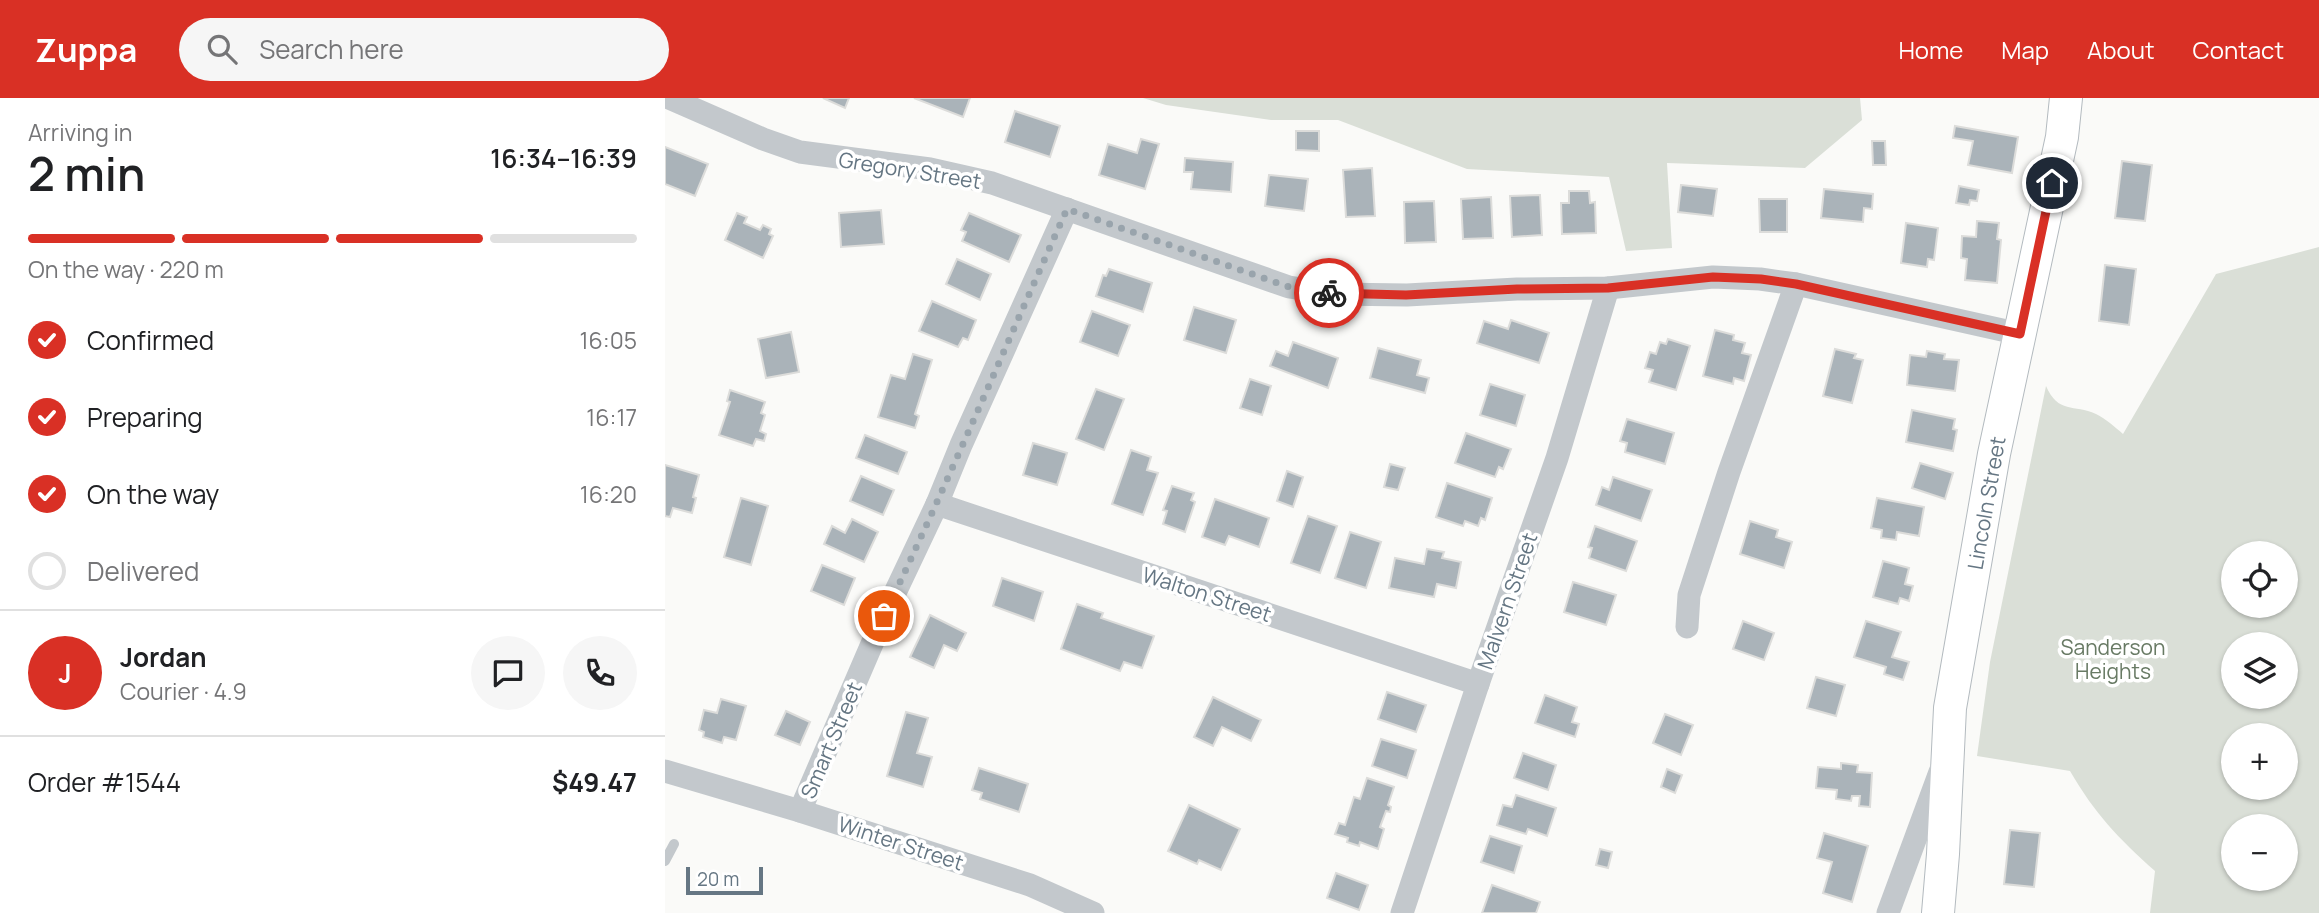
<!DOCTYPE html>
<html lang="en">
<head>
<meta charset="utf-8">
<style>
  :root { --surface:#fff; --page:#f6f6f6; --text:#202124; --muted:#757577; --line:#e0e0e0; --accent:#d93025 }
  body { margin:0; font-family:Manrope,sans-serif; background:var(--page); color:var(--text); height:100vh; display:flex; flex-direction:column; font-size:26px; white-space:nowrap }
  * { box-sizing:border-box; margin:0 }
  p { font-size:23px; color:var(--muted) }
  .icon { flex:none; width:38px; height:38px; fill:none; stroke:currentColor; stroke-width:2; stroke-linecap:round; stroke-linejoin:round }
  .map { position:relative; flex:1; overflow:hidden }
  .panel { display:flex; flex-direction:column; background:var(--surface); width:665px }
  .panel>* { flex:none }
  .fabs { position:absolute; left:1556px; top:443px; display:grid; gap:14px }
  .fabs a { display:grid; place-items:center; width:77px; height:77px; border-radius:50%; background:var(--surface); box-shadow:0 2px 5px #0004; font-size:35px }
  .scale { position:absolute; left:21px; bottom:18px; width:77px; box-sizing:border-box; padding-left:7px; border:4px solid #657683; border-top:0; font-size:19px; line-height:24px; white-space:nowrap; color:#657683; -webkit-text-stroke:5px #fff; paint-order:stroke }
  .pin { position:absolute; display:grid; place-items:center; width:60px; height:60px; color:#fff; margin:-30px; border:4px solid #fff; border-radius:50%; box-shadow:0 2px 7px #0007 }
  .courier { position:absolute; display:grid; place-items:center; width:70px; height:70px; margin:-35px; border:5px solid #d93025; border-radius:50%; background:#fff; color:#222; box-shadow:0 2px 9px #0007 }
  .head em { font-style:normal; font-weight:600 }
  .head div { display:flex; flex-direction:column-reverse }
  .head { display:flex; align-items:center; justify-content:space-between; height:119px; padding:0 28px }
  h1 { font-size:46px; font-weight:600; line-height:52px }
  .bar { display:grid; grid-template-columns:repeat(4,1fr); gap:10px 7px; align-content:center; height:84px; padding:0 28px }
  .bar i { height:9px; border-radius:5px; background:var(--line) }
  .bar .active { background:var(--accent) }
  .bar p { grid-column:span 4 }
  .line { display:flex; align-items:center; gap:18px; padding:0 28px; border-top:2px solid var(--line) }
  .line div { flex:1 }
  .round { display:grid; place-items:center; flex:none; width:74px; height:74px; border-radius:37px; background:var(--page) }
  ol { padding:0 28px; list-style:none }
  li { display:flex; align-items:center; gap:21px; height:77px }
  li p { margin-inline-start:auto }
  li .icon { padding:7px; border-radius:50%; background:var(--accent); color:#fff; stroke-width:4 }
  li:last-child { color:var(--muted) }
  li i { width:38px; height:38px; border:4px solid var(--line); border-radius:50% }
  header { display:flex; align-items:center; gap:42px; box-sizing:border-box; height:98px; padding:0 35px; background:var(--accent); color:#fff }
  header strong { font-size:33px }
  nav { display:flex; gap:38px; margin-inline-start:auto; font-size:24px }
  .search { width:490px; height:63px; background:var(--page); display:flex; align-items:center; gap:18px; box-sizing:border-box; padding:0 24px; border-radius:38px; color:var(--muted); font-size:26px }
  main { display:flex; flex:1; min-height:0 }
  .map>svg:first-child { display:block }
</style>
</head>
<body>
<header>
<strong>Zuppa</strong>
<div class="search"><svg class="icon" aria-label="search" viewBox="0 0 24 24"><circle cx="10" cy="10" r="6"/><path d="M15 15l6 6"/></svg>Search here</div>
<nav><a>Home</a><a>Map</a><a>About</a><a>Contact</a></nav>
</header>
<main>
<section class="panel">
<div class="head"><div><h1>2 min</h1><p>Arriving in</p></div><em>16:34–16:39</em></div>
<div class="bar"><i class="active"></i><i class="active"></i><i class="active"></i><i></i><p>On the way · 220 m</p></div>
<ol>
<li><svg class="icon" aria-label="check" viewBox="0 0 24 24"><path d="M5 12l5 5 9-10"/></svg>Confirmed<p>16:05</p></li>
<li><svg class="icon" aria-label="check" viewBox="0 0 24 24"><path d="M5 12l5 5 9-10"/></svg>Preparing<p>16:17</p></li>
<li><svg class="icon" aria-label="check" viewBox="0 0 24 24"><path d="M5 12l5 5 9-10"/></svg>On the way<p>16:20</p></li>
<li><i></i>Delivered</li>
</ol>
<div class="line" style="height:126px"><b class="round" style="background:var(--accent);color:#fff">J</b><div><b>Jordan</b><p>Courier · 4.9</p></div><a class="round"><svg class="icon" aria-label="chat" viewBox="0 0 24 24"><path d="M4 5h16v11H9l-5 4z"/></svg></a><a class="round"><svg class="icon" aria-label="phone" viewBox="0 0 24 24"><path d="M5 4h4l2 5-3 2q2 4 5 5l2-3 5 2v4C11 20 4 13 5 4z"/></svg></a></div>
<div class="line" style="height:91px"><div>Order #1544</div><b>$49.47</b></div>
</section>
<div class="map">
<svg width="1654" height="815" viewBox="0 0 1654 815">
  <rect width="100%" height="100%" fill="#fafaf8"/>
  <!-- green -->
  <g fill="#dadfd7" fill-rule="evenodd">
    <path d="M 478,0 L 1195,0 L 1197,22 L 1140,70 L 1002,65 L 1007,150 L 961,153 L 944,79 L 802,71 L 673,22 L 606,22 L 501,7 Z"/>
    <path d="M 1654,149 L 1654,815 L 1485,815 L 1490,773 C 1453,740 1430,716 1405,673 L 1312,658 L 1325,564 L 1381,288 C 1393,316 1409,306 1431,316 C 1441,321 1450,329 1458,336 L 1551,176 ZM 1568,455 L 1620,455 L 1620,508 L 1568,508 ZM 1568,546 L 1620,546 L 1620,598 L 1568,598 ZM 1568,637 L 1620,637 L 1620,690 L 1568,690 ZM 1568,728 L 1620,728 L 1620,780 L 1568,780 Z"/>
  </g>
  <!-- building -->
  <g fill="#aab3b9" stroke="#dcdcda" stroke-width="2">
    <path d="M 158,0 L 184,0 L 180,10 Z"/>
    <path d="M 249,0 L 305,0 L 298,19 Z"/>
    <path d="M 350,13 L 395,28 L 385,59 L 340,44 Z"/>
    <path d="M 1290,28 L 1353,39 L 1347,75 L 1303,67 L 1308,43 L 1288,40 Z"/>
    <path d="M 631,33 L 654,33 L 654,53 L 631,52 Z"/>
    <path d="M 476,41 L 494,46 L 480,91 L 434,77 L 443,46 L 472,55 Z"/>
    <path d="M 1207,43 L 1220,43 L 1221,67 L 1208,67 Z"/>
    <path d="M 0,49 L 43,66 L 30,98 L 0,86 Z"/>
    <path d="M 520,60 L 568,64 L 566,94 L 526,91 L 528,74 L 519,74 Z"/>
    <path d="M 1457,63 L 1487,67 L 1480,123 L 1450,120 Z"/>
    <path d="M 707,70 L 710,118 L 681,119 L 678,72 Z"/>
    <path d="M 604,77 L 643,81 L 639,113 L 600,108 Z"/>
    <path d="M 1016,87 L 1052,91 L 1048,118 L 1013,114 Z"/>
    <path d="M 1294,88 L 1314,92 L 1312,103 L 1305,102 L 1304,107 L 1291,105 Z"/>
    <path d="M 1159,91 L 1208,96 L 1207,111 L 1199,110 L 1198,124 L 1156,120 Z"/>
    <path d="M 904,93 L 924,93 L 925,105 L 930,104 L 931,135 L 897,136 L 896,105 L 904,105 Z"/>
    <path d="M 875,97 L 877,137 L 847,139 L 845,98 Z"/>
    <path d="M 826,99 L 828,140 L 798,141 L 796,101 Z"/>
    <path d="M 1094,101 L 1122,101 L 1122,134 L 1095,134 Z"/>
    <path d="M 769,103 L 771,144 L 740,145 L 739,104 Z"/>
    <path d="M 216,112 L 219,146 L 176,149 L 174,115 Z"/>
    <path d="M 72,115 L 82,119 L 79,125 L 95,132 L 98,127 L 106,131 L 104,136 L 108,138 L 98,160 L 60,142 Z"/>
    <path d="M 304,115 L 356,137 L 344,164 L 297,143 L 301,134 L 296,132 Z"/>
    <path d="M 1312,123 L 1334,125 L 1332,141 L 1336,142 L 1332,185 L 1300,182 L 1302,161 L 1296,160 L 1297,138 L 1311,139 Z"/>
    <path d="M 1241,125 L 1273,130 L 1269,162 L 1263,161 L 1262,169 L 1236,165 Z"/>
    <path d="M 292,161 L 326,176 L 315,202 L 281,186 Z"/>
    <path d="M 1440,167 L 1471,171 L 1464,227 L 1434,223 Z"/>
    <path d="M 444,171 L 487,185 L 478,214 L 431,198 L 438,177 L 441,178 Z"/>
    <path d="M 267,203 L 311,222 L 303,242 L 298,240 L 293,249 L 254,233 Z"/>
    <path d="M 529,209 L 571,222 L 561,255 L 519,242 Z"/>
    <path d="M 427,213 L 465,227 L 453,258 L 415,244 Z"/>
    <path d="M 846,222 L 884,235 L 874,265 L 812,245 L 819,223 L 843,231 Z"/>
    <path d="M 1050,232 L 1069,237 L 1068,242 L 1080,245 L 1077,255 L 1086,257 L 1079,283 L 1069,280 L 1068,286 L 1038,278 Z"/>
    <path d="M 126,234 L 134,274 L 101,280 L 93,241 Z"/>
    <path d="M 1003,241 L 1025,248 L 1011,292 L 984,284 L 988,272 L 980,270 L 985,254 L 991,256 L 995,244 L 1001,246 Z"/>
    <path d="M 628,244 L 673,260 L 663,290 L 605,268 L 611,253 L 623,258 Z"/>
    <path d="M 713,250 L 756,262 L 752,277 L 764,280 L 760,295 L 705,280 Z"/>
    <path d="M 1170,251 L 1191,256 L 1189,260 L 1198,262 L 1187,305 L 1158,298 Z"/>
    <path d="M 1262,253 L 1280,256 L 1279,261 L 1294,262 L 1290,293 L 1242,287 L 1245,257 L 1261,259 Z"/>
    <path d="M 248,256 L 267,262 L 250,316 L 254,318 L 250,330 L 213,319 L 226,277 L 240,281 Z"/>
    <path d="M 585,281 L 606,288 L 597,317 L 575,310 Z"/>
    <path d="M 825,286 L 860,297 L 851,328 L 815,317 Z"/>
    <path d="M 431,291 L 459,301 L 439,352 L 411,341 Z"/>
    <path d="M 65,292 L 100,304 L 96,315 L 100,317 L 95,333 L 101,336 L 99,343 L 91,341 L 88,348 L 54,337 L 65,304 L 62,303 Z"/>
    <path d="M 1247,312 L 1290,321 L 1288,331 L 1292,332 L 1288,353 L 1241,344 Z"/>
    <path d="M 962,321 L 1009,335 L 1000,366 L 960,354 L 962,345 L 955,343 Z"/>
    <path d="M 801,335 L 846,351 L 838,371 L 834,369 L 830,379 L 790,365 Z"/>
    <path d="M 200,337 L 242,354 L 233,376 L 191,360 Z"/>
    <path d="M 368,345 L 402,355 L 392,387 L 358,377 Z"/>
    <path d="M 466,352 L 486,359 L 482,372 L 493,375 L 478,417 L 447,406 Z"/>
    <path d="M 1255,365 L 1288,375 L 1280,401 L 1247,390 Z"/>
    <path d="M 725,366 L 740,370 L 733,392 L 719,389 Z"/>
    <path d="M 0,367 L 34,377 L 28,399 L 31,400 L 27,415 L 8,410 L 5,419 L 0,418 Z"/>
    <path d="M 622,373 L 638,379 L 628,409 L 612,403 Z"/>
    <path d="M 196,378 L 229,392 L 218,417 L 185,403 Z"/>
    <path d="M 948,379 L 987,392 L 976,423 L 931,407 L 937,389 L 944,392 Z"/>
    <path d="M 782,385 L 827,400 L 820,422 L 816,420 L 813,428 L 800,423 L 798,428 L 771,419 Z"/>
    <path d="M 507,388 L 529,395 L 526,402 L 530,404 L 520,434 L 498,426 L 502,413 L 498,412 Z"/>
    <path d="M 76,400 L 103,408 L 86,467 L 59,459 Z"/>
    <path d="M 1212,400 L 1259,409 L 1254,438 L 1232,434 L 1231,442 L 1216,440 L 1217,432 L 1206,430 Z"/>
    <path d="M 550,401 L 604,420 L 594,449 L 564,438 L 560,447 L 537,439 Z"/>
    <path d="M 643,418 L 672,428 L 655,475 L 626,465 Z"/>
    <path d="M 187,421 L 213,434 L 199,464 L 159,446 L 167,428 L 180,435 Z"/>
    <path d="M 1085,423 L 1113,432 L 1111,439 L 1127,444 L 1119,470 L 1075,456 Z"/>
    <path d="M 930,428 L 972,443 L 961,473 L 924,460 L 927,450 L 923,449 Z"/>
    <path d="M 685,434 L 716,444 L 701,490 L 670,480 Z"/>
    <path d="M 762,451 L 779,454 L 777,460 L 796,464 L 791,490 L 772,486 L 769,499 L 724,490 L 730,460 L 759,466 Z"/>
    <path d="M 1218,463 L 1244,470 L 1240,486 L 1248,488 L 1244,503 L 1235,500 L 1233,506 L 1208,499 Z"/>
    <path d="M 157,467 L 190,480 L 179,507 L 146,493 Z"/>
    <path d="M 337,480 L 378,494 L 369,523 L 328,508 Z"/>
    <path d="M 908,484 L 951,497 L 941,527 L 899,514 Z"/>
    <path d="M 412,506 L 438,515 L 436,520 L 489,538 L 477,570 L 459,564 L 455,573 L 396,551 Z"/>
    <path d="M 265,517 L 301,535 L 292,553 L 279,547 L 269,570 L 245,559 Z"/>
    <path d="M 1078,523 L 1109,535 L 1099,562 L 1068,551 Z"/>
    <path d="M 1201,523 L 1236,534 L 1227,559 L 1244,564 L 1238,582 L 1219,576 L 1221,569 L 1189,559 Z"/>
    <path d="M 1151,579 L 1180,587 L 1171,618 L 1142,610 Z"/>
    <path d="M 722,594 L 761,607 L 751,634 L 713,621 Z"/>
    <path d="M 880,597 L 912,609 L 907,624 L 914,626 L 910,639 L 870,625 Z"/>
    <path d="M 548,599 L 596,622 L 586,643 L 557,629 L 548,648 L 529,639 Z"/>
    <path d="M 56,601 L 81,608 L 71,642 L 59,639 L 57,645 L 38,639 L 39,634 L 34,632 L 39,612 L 52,615 Z"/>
    <path d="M 121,613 L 145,624 L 135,647 L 110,637 Z"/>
    <path d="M 241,614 L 263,620 L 252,655 L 267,659 L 258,689 L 222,678 Z"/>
    <path d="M 1000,616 L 1028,627 L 1016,657 L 988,645 Z"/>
    <path d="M 716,641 L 751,652 L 742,680 L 707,668 Z"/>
    <path d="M 858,655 L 891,667 L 883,692 L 849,680 Z"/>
    <path d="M 1176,665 L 1193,667 L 1192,674 L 1207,675 L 1205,709 L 1194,708 L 1195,698 L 1187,698 L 1186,703 L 1171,701 L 1172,692 L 1151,690 L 1153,669 L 1176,671 Z"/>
    <path d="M 314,670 L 363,686 L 354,714 L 315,701 L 317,695 L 307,692 Z"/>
    <path d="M 1002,671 L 1017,677 L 1010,695 L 996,689 Z"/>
    <path d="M 702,680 L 729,689 L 723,707 L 726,709 L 725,714 L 721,713 L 715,729 L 719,731 L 713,751 L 695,744 L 694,748 L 682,744 L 683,740 L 670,736 L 674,725 L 680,727 L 689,699 L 695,701 Z"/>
    <path d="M 851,697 L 891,710 L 882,738 L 863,731 L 861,736 L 832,727 L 838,707 L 847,709 Z"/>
    <path d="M 524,707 L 575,731 L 556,772 L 534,762 L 532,766 L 503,753 Z"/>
    <path d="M 1345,732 L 1375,735 L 1369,789 L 1339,786 Z"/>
    <path d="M 1159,735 L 1203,748 L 1187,804 L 1158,795 L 1167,764 L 1152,760 Z"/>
    <path d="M 825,738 L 857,748 L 849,775 L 816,764 Z"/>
    <path d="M 935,751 L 947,754 L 943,770 L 931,767 Z"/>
    <path d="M 671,775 L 703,787 L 694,812 L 662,800 Z"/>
    <path d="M 827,787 L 875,804 L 871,815 L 817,815 Z"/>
  </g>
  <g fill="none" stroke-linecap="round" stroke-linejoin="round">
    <!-- secondary casing -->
    <g stroke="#b3babf" stroke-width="34">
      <path id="secondary" d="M 1273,815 L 1278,756 L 1285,610 L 1329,356 L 1397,39 L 1401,0"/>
    </g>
    <!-- lane -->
    <path stroke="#c3c8cc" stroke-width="10" d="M 0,763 L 9,746"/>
    <!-- street -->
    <g stroke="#c3c8cc" stroke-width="23">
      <path d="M 4,0 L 98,41 L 135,54 L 265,71 L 327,85 L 624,189 L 670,196 L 742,197 L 852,191 L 943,190 L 1048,179 L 1095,181 L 1131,186 L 1355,236"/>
      <path d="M 272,406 L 813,586"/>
      <path d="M 1022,529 L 1024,497 L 1064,374 L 1131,186"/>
      <path d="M 0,673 L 135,713 L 365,787 L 428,815"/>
      <path d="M 135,713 L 219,518 L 272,406 L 296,347 L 402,111"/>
      <path d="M 737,815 L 813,586 L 892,360 L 943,190"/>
      <path d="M 1223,815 L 1275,674"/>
    </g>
    <!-- secondary -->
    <use href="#secondary" stroke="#fff" stroke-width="32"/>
  </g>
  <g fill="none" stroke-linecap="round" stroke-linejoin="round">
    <!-- done -->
    <path stroke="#99a4ac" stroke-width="7" stroke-dasharray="0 12.6" d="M 219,518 C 283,384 341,247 402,111 L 624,189 L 664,195"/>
    <!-- route -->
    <path stroke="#d93025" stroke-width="9" d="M 664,195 L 741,197 L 852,191 L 943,190 L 1048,179 L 1096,181 L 1131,186 L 1355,236 L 1387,85"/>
  </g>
  <g text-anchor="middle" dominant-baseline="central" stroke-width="7" stroke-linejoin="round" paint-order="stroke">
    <!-- street labels -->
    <g font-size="21" fill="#657683" stroke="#fff">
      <text transform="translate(245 72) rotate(9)">Gregory Street</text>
      <text transform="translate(1321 405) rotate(-80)">Lincoln Street</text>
      <text transform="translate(542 496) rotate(18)">Walton Street</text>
      <text transform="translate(842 503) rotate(-71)">Malvern Street</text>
      <text transform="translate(166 642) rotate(-67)">Smart Street</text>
      <text transform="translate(236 745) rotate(18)">Winter Street</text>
    </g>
    <!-- park labels -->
    <g font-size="21" fill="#687a64" stroke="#fff">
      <text x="1448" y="549">Sanderson<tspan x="1448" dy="24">Heights</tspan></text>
    </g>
  </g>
</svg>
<div class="fabs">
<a><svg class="icon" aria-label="locate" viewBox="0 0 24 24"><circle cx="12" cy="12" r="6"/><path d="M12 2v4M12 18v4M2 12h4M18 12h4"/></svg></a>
<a><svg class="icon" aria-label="layers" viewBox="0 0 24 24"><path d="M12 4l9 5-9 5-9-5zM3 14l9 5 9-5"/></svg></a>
<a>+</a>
<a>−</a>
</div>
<div class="scale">20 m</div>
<div class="pin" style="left:219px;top:518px;background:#ea580c"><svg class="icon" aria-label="bag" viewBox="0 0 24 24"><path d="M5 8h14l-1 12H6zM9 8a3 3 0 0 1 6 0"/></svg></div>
<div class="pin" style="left:1387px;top:85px;background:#1f2937"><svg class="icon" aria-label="home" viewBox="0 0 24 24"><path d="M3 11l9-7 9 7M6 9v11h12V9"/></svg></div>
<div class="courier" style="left:664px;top:195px"><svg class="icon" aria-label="bike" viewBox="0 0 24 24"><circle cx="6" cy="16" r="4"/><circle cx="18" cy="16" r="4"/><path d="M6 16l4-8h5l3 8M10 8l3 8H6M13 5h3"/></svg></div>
</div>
</main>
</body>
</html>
